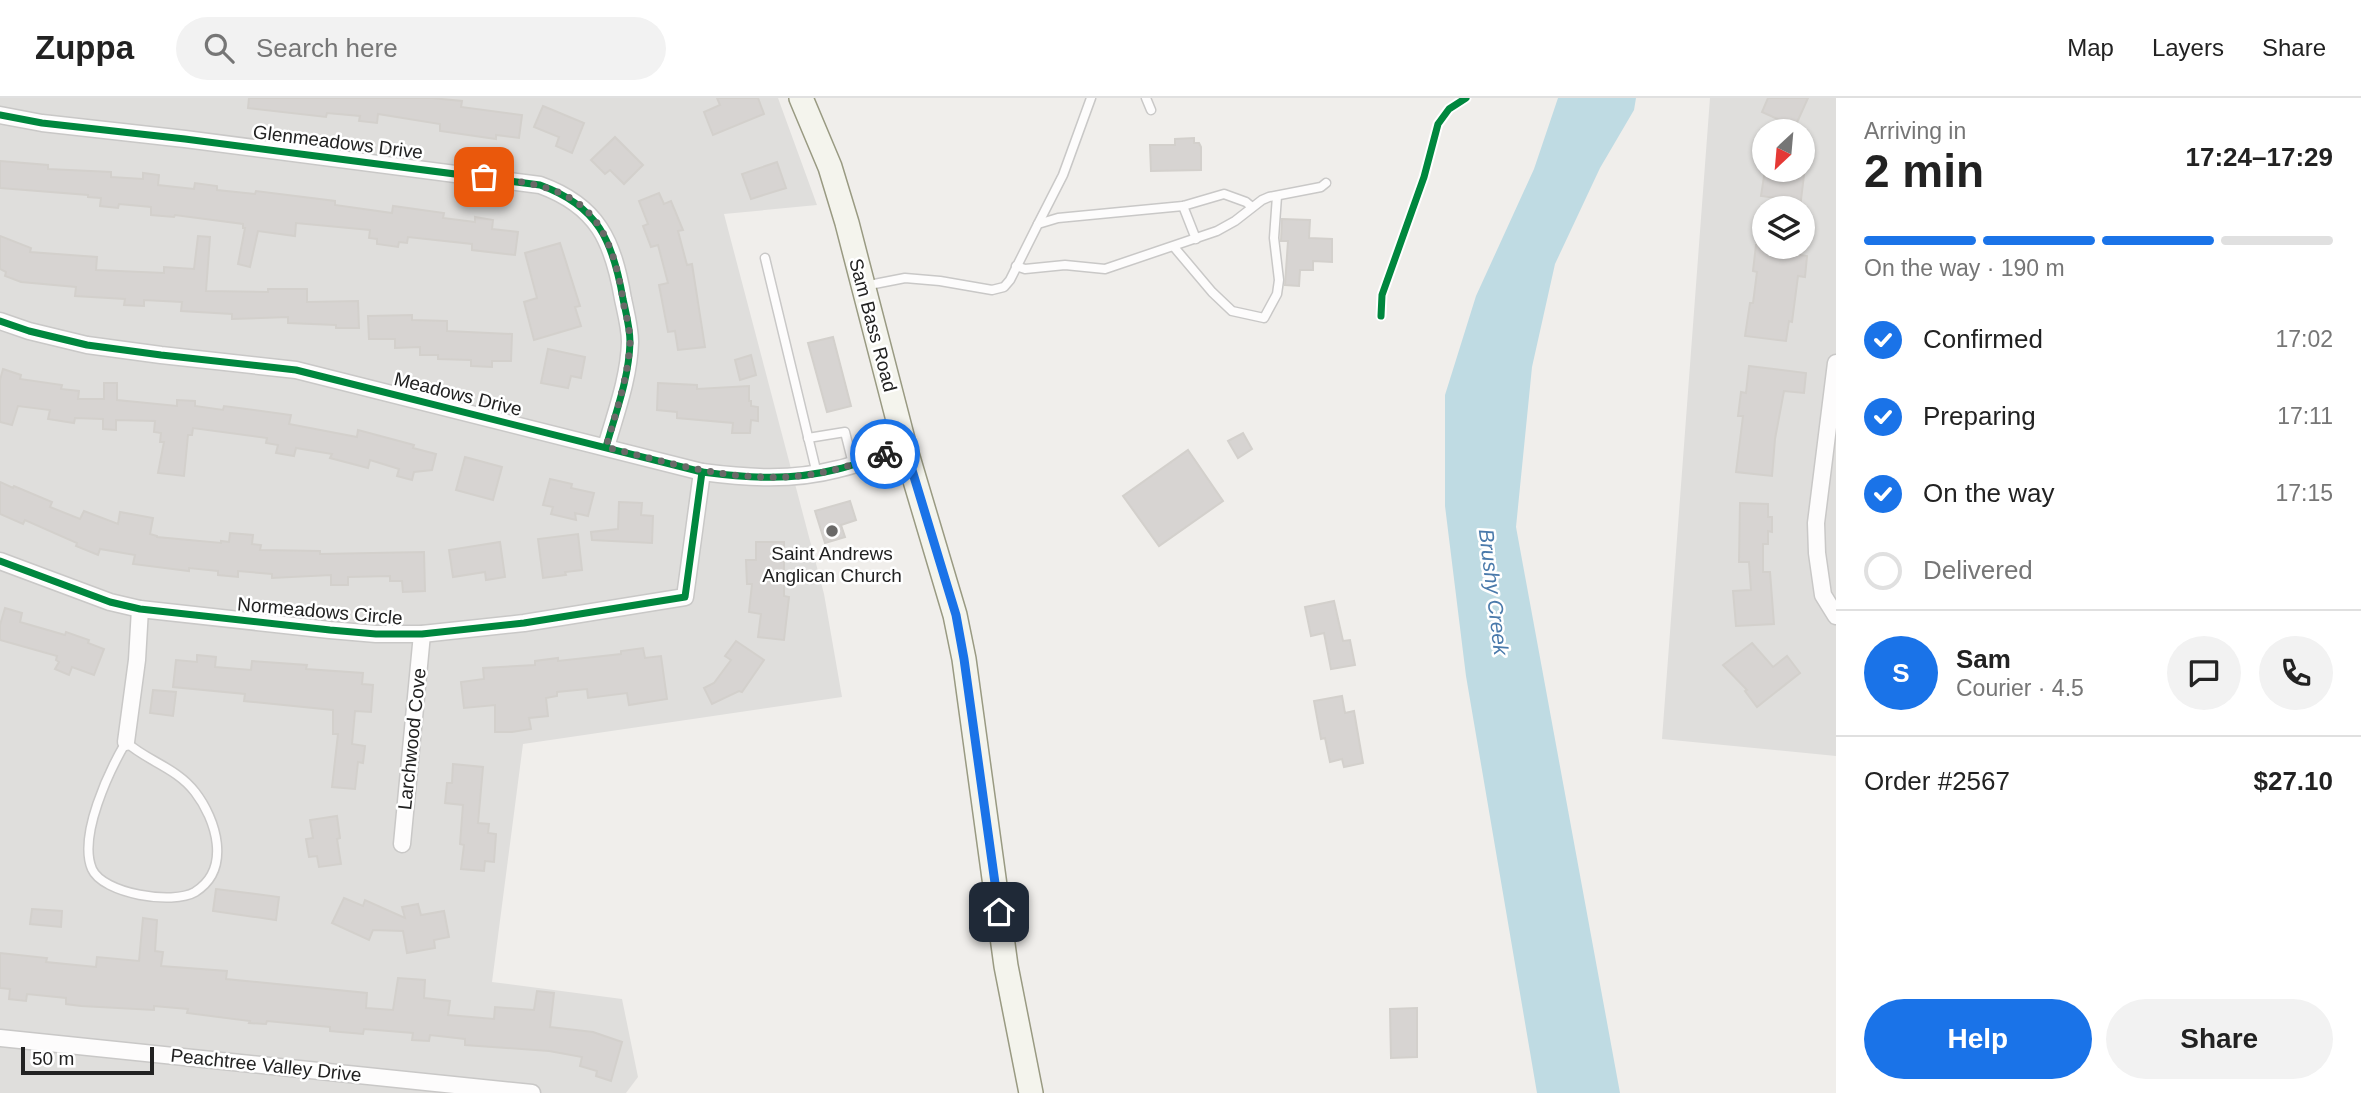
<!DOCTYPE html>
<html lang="en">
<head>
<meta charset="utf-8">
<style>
  :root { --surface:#fff; --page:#f2f2f2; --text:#222; --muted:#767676; --line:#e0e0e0; --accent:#1a73e8 }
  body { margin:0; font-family:Helvetica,sans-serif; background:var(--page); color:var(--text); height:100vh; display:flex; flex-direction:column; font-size:26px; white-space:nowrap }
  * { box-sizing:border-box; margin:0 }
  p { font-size:23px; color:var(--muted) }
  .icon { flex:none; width:38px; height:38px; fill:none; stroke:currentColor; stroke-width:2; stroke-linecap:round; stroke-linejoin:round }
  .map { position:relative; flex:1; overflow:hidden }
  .details { display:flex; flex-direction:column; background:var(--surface); width:525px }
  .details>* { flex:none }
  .needle { width:46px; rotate:206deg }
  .tools { position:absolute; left:1752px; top:21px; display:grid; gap:14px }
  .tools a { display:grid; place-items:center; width:63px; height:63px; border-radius:50%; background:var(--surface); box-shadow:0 2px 5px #0004; font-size:35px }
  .scale { position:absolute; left:21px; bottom:18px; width:133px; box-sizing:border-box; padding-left:7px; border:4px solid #222; border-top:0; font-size:19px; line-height:24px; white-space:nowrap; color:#222; -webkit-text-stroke:5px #fff; paint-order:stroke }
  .pin { position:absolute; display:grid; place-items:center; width:60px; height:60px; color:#fff; margin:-30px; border-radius:14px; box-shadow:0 4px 10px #0006 }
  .courier { position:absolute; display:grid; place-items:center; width:70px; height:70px; margin:-35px; border:5px solid #1a73e8; border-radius:50%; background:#fff; color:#222; box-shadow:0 2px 9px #0007 }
  .headline em { font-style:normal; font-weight:800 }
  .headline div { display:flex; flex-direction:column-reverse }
  .headline { display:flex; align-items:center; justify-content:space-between; height:119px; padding:0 28px }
  h1 { font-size:46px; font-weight:800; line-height:52px }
  .bar { display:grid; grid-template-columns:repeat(4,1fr); gap:10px 7px; align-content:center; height:84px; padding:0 28px }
  .bar i { height:9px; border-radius:5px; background:var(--line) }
  .bar .selected { background:var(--accent) }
  .bar p { grid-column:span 4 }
  .line { display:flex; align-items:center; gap:18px; padding:0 28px; border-top:2px solid var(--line) }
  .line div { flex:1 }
  .round { display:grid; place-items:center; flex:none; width:74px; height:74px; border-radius:37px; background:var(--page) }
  ol { padding:0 28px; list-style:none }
  li { display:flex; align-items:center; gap:21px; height:77px }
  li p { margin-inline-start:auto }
  li .icon { padding:7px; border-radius:50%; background:var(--accent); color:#fff; stroke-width:4 }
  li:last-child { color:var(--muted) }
  li i { width:38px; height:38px; border:4px solid var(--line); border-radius:50% }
  .cta { display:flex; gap:14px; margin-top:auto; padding:14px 28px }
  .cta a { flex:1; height:80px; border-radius:42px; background:var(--accent); color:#fff; font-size:28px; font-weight:800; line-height:80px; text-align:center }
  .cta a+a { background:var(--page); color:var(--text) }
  header { display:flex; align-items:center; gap:42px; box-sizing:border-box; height:98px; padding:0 35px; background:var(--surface); border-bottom:2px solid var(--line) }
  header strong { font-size:33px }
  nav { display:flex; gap:38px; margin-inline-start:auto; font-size:24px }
  .search { width:490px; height:63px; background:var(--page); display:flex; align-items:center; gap:18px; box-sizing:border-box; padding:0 24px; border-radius:38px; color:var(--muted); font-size:26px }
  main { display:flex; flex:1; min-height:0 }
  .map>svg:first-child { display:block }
</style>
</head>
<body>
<header>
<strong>Zuppa</strong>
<div class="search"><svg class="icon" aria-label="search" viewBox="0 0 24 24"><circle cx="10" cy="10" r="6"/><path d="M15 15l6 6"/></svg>Search here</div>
<nav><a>Map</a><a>Layers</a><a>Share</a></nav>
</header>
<main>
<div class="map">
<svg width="1836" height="995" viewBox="0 0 1836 995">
  <rect width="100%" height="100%" fill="#f0eeeb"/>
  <!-- residential -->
  <g fill="#dfdedc" fill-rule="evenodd">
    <path d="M 0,0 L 778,0 L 817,107 L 724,116 L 824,496 L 842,599 L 523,646 L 492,884 L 622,901 L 638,979 L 626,995 L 0,995 Z"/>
    <path d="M 1710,0 L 1836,0 L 1836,658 L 1662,641 ZM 1764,33 L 1802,33 L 1802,72 L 1764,72 ZM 1764,110 L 1802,110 L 1802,149 L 1764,149 Z"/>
  </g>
  <!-- water -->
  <path fill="#bfdbe3" d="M 1558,0 L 1636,0 L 1634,12 L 1600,70 L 1555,166 L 1532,269 L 1516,429 L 1620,995 L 1537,995 L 1466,578 L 1445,408 L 1445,297 L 1476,198 L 1534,71 Z"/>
  <!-- building -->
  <g fill="#d7d4d2" stroke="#d3d0cc" stroke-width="2">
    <path d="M 249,0 L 432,0 L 462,3 L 461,9 L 522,17 L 519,40 L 496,37 L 496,41 L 440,33 L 440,26 L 378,16 L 377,25 L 359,23 L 360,18 L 327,15 L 326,19 L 248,10 Z"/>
    <path d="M 717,0 L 758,0 L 764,16 L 713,37 L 704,14 L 720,7 Z"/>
    <path d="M 1768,0 L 1808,0 L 1795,29 L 1762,14 Z"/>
    <path d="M 543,8 L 584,25 L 572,55 L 556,48 L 559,39 L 534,29 Z"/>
    <path d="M 615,39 L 643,67 L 624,86 L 610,72 L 605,76 L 591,62 Z"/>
    <path d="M 1194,40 L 1194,45 L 1199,45 L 1201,49 L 1201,72 L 1151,73 L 1150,47 L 1175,47 L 1175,41 Z"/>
    <path d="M 0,63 L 48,67 L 48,71 L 111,74 L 111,79 L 143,81 L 143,75 L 159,77 L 158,87 L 194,91 L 195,85 L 217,88 L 217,92 L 255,96 L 256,93 L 335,103 L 335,107 L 392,115 L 393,108 L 444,115 L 443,120 L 475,124 L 475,119 L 493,122 L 492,131 L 518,134 L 515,157 L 472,152 L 472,146 L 408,139 L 407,145 L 399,144 L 398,149 L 377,146 L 377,141 L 369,140 L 370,132 L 296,125 L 295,138 L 258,133 L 250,169 L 238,166 L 245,130 L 243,130 L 243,126 L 175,117 L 174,119 L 151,117 L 151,109 L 119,106 L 118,110 L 100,108 L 101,100 L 88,99 L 88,97 L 0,90 Z"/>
    <path d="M 777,64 L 786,90 L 751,101 L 742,76 Z"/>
    <path d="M 1765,72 L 1801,72 L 1800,76 L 1804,77 L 1800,110 L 1775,110 L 1776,100 L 1761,98 Z"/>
    <path d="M 659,95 L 664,106 L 671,103 L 683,132 L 678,133 L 687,167 L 692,166 L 705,249 L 678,252 L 675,233 L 668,234 L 659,187 L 668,185 L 658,147 L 651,149 L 643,128 L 648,126 L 639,103 Z"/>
    <path d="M 1282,121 L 1310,122 L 1309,140 L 1332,141 L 1332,164 L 1313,163 L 1313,172 L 1300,172 L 1299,188 L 1285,187 L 1288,143 L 1281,143 Z"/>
    <path d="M 0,138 L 31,150 L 30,154 L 97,159 L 96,172 L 164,175 L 164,169 L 194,171 L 198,138 L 210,139 L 206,193 L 268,194 L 268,191 L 307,191 L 307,204 L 358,203 L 359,230 L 336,230 L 336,227 L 288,225 L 288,219 L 232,221 L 232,216 L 181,213 L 182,204 L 144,202 L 144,208 L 124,207 L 125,201 L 75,198 L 76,189 L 21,184 L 5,178 L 6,174 L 0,171 Z"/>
    <path d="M 560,145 L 580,208 L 575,209 L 581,228 L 534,242 L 524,204 L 537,200 L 525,155 Z"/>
    <path d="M 1756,147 L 1801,149 L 1800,157 L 1807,158 L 1805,179 L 1798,178 L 1792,224 L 1789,223 L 1786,243 L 1745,238 L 1750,205 L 1753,205 L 1757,174 L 1753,173 Z"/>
    <path d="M 412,217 L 412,222 L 447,223 L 447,233 L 512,236 L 511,263 L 492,263 L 492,269 L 471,268 L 471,262 L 438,261 L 438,257 L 420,257 L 420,249 L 395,250 L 395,241 L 369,241 L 368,218 Z"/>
    <path d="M 833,239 L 851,308 L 827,314 L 808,245 Z"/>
    <path d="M 548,251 L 585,259 L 581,280 L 571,278 L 568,290 L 541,285 Z"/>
    <path d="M 751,257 L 756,277 L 740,282 L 735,262 Z"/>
    <path d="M 1749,268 L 1806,275 L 1804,295 L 1784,293 L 1775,341 L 1772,378 L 1736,374 L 1743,318 L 1738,318 L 1741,294 L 1746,295 Z"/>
    <path d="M 3,271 L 21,277 L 20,281 L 62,287 L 61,291 L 79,293 L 78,301 L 104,301 L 104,285 L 117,285 L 117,302 L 177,308 L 177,302 L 195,303 L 195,308 L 223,312 L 224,308 L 291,317 L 289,326 L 357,339 L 358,332 L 414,347 L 413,350 L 436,356 L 432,372 L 414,374 L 412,382 L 397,378 L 399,371 L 370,362 L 368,370 L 330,360 L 332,356 L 296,350 L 294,358 L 276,355 L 278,347 L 266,345 L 267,340 L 193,330 L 192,337 L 188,337 L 184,378 L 158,375 L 164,344 L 160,344 L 161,335 L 154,334 L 155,323 L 116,322 L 116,332 L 103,331 L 103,321 L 75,320 L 74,325 L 48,321 L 50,312 L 18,308 L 12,327 L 0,324 L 0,282 Z"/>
    <path d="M 658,285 L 697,287 L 697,291 L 749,288 L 749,303 L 751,303 L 751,308 L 758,309 L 758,323 L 751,322 L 750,335 L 732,335 L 733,325 L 677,320 L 677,314 L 657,312 Z"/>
    <path d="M 1243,335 L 1252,351 L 1238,360 L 1228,343 Z"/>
    <path d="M 1188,352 L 1223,403 L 1159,448 L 1123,398 Z"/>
    <path d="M 465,359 L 502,369 L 493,402 L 456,392 Z"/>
    <path d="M 550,381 L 572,386 L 571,390 L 594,395 L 588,418 L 575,415 L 576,422 L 551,416 L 553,409 L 543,407 Z"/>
    <path d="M 0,384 L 13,390 L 14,388 L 52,404 L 50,409 L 80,421 L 84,413 L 118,426 L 120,414 L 153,420 L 150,436 L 157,438 L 157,439 L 221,445 L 221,443 L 229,444 L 230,435 L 253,437 L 252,446 L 261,447 L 260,452 L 320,453 L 320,456 L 424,454 L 425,493 L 403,494 L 402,483 L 390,483 L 390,478 L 348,479 L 348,487 L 331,487 L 331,477 L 272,480 L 272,476 L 238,473 L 238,479 L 218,477 L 218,473 L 189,470 L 189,473 L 133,466 L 135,457 L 100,451 L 98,457 L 76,448 L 77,445 L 25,422 L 23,426 L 0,416 Z"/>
    <path d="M 850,403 L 856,422 L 841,427 L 845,439 L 825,445 L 815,413 Z"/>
    <path d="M 619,404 L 642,405 L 641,417 L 653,418 L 652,445 L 592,442 L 591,434 L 618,431 Z"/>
    <path d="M 1740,405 L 1768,406 L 1768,419 L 1772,419 L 1772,434 L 1768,433 L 1768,446 L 1763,446 L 1763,474 L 1770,474 L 1774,526 L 1736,528 L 1733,493 L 1751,492 L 1749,464 L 1739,464 Z"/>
    <path d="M 578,436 L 582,472 L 565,474 L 566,477 L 543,480 L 538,441 Z"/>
    <path d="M 500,444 L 505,479 L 486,482 L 485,474 L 453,479 L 449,452 Z"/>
    <path d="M 756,444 L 784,444 L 784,498 L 789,499 L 784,542 L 758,539 L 761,516 L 749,514 L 752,486 L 747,486 L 746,462 L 756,462 Z"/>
    <path d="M 1334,503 L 1343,543 L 1350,542 L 1355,567 L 1331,571 L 1324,535 L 1311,538 L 1305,509 Z"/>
    <path d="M 5,510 L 22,515 L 20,524 L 65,537 L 66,534 L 89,542 L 88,545 L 104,551 L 94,577 L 72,569 L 69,577 L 55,571 L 59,564 L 56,562 L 57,558 L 0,542 L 0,527 Z"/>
    <path d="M 736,543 L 764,562 L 742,594 L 739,593 L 712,606 L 704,590 L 714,585 L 731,562 L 725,558 Z"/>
    <path d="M 1752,545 L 1773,569 L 1787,558 L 1800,575 L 1757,609 L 1745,593 L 1747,592 L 1723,567 Z"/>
    <path d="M 643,550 L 645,560 L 661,558 L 667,601 L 629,607 L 627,595 L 588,600 L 587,591 L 557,594 L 557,598 L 546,600 L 548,618 L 529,620 L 531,631 L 512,634 L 495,634 L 495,607 L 464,610 L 461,584 L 484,581 L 483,570 L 535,567 L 535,563 L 558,560 L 558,563 L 621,556 L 621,553 Z"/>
    <path d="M 197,557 L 216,559 L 215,569 L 251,572 L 252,563 L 307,567 L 306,571 L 363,575 L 362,586 L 373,587 L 371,614 L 355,613 L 352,646 L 365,648 L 363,665 L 358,664 L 355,691 L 332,689 L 338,636 L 333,636 L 333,612 L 244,603 L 245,596 L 173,589 L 176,562 L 197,564 Z"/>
    <path d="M 153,592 L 176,594 L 173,618 L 150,615 Z"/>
    <path d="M 1342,598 L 1345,615 L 1354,613 L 1363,665 L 1344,669 L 1342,661 L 1330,664 L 1325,640 L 1321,641 L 1314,603 Z"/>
    <path d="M 453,666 L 483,669 L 478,725 L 489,726 L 488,735 L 496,736 L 494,764 L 485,763 L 484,773 L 461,771 L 464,747 L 460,746 L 463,707 L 445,705 L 447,685 L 452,685 Z"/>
    <path d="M 337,718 L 340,740 L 337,741 L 341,766 L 319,769 L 317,758 L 309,759 L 306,741 L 313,740 L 310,722 Z"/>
    <path d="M 216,791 L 279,799 L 276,822 L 213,813 Z"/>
    <path d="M 344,800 L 363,808 L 365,802 L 405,820 L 402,809 L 418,806 L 421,817 L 444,813 L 449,839 L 434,842 L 435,850 L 407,855 L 403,833 L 373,832 L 369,842 L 332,825 Z"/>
    <path d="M 32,811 L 62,813 L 61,829 L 30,826 Z"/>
    <path d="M 143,820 L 157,822 L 155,853 L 163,854 L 161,868 L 227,873 L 226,881 L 367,895 L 366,910 L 393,912 L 398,880 L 425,882 L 424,900 L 450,903 L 448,917 L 494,921 L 495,909 L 534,912 L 537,893 L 554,895 L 550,929 L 593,934 L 622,944 L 611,983 L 596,978 L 597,973 L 580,968 L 582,959 L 549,953 L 465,947 L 465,941 L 430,937 L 429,943 L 412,942 L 413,935 L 364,931 L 363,936 L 330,933 L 330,929 L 267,923 L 266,926 L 249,925 L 250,923 L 187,915 L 188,911 L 154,908 L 154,912 L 81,908 L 66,906 L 66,900 L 27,896 L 26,903 L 9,901 L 10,891 L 0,890 L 0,855 L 47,860 L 46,864 L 96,869 L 97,859 L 139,863 Z"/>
    <path d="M 1417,910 L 1417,959 L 1391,960 L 1390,911 Z"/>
  </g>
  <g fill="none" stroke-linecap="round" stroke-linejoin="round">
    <!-- lane casing -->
    <g stroke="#c9c8c7" stroke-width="11">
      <g id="lane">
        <path d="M 1146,0 L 1151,12"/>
        <path d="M 1183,108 L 1196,141"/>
        <path d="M 1038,126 L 1063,77 L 1091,0"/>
        <path d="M 1174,149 L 1212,194 L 1232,213 L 1264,220 L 1277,196 L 1279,182 L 1274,140 L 1277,98"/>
        <path d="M 765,160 L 817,376"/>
        <path d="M 1016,168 L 1025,171 L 1065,167 L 1105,171 L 1217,133 L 1235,123 L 1262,102 L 1269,99 L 1321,89 L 1326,85"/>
        <path d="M 864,188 L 905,180 L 940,183 L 992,192 L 1004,189 L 1010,182 L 1038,126 L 1058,120 L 1183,108 L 1224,96 L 1246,104 L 1252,109"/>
        <path d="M 808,340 L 845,334 L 853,366"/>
        <path d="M 126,644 C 147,663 177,670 195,694 C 216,721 232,771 195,794 C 173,807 103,796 92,771 C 78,738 109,673 126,644 Z"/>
      </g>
    </g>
    <!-- street casing -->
    <g stroke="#c9c8c7" stroke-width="19">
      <g id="street">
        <path d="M 0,17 L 42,25 L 185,41 L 540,87 C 598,108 613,143 623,201 C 626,215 630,230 630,244 C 629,280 616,314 606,349"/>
        <path d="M 0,223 L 29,233 L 87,247 L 161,257 L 296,272 L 702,374 C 748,380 792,383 838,371 C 861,366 883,356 905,349"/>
        <path d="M 1836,265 L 1816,425 L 1817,455 L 1823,497 L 1836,518"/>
        <path d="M 0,463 L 110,504 L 140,511 L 330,532 L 376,536 L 422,536 L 524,525 L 685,499 L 702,374"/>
        <path d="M 126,644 L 137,562 L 140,511"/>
        <path d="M 402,746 L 422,536"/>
        <path d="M 0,940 L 532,995"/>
      </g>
    </g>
    <!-- secondary casing -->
    <g stroke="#999a82" stroke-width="26">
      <path id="secondary" d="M 801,0 L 830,69 L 847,125 L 905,349 L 955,517 L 964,561 L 1006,868 L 1031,995"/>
    </g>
    <!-- lane -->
    <use href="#lane" stroke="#fdfcfc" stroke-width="8"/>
    <!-- street -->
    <use href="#street" stroke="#fdfcfc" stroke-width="16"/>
    <!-- secondary -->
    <use href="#secondary" stroke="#f4f4ed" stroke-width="23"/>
    <!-- cycleway casing -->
    <g stroke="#fff" stroke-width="11">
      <g id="cycleway">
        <path d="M 0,17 L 42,25 L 185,41 L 540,87 C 598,108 613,143 623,201 C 626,215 630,230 630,244 C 629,280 616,314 606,349"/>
        <path d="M 1381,218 L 1382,197 L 1424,79 L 1438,26 L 1449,11 L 1466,0"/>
        <path d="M 0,223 L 29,233 L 87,247 L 161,257 L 296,272 L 702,374 C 748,380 792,383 838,371 C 861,366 883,356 905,349"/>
        <path d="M 0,463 L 110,504 L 140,511 L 330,532 L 376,536 L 422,536 L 524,525 L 685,499 L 702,374"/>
      </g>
    </g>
    <!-- cycleway -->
    <use href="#cycleway" stroke="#00873e" stroke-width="7"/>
  </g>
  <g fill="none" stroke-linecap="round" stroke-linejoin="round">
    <!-- done -->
    <path stroke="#6a6968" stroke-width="7" stroke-dasharray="0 12.6" d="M 484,79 C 515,83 545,85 572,101 C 608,123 618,169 624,208 C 627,220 630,232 630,245 C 628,280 616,314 606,349 C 673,366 738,386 807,377 C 834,374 859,364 885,356"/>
    <!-- route -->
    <path stroke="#1a73e8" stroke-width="9" d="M 885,356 L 905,349 L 956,517 L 964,561 L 999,814"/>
  </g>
  <!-- markers -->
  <circle fill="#6a6968" stroke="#fff" stroke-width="2.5" cx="832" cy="433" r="7"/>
  <g text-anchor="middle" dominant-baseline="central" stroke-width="5" stroke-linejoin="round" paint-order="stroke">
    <!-- street labels -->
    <g font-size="19" fill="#222" stroke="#fff">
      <text transform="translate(338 44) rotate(7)">Glenmeadows Drive</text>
      <text transform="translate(873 227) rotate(75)">Sam Bass Road</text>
      <text transform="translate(458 296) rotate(14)">Meadows Drive</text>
      <text transform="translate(320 513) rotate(5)">Normeadows Circle</text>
      <text transform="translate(412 641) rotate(-84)">Larchwood Cove</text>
      <text transform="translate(266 967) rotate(6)">Peachtree Valley Drive</text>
    </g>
    <!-- poi labels -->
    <g font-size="19" fill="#222" stroke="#fff">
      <text x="832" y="455">Saint Andrews<tspan x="832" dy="22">Anglican Church</tspan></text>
    </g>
    <!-- water labels -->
    <g font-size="21" font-style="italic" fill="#4a7aab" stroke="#fff">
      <text transform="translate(1494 494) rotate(83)">Brushy Creek</text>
    </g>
  </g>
</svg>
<div class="tools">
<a><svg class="needle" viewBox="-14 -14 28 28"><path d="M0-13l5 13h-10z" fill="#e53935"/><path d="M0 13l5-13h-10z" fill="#767676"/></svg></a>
<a><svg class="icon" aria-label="layers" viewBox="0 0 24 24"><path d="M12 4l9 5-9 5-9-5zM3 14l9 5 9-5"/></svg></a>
</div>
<div class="scale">50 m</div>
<div class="pin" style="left:484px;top:79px;background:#ea580c"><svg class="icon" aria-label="bag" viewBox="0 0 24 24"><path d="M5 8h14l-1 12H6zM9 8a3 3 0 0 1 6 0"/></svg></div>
<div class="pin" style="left:999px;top:814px;background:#1f2937"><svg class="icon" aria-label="home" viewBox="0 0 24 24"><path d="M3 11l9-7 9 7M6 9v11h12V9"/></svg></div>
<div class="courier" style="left:885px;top:356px"><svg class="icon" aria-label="bike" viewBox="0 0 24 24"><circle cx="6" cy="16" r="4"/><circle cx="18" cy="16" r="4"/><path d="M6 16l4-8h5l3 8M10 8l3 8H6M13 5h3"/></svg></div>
</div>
<section class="details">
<div class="headline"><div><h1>2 min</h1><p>Arriving in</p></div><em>17:24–17:29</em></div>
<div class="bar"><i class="selected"></i><i class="selected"></i><i class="selected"></i><i></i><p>On the way · 190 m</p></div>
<ol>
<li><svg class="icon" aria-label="check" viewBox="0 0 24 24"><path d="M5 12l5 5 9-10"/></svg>Confirmed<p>17:02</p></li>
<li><svg class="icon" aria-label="check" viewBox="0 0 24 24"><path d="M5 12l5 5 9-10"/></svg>Preparing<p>17:11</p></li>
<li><svg class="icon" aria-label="check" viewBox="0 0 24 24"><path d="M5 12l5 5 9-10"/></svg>On the way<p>17:15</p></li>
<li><i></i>Delivered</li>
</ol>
<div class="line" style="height:126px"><b class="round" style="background:var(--accent);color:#fff">S</b><div><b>Sam</b><p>Courier · 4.5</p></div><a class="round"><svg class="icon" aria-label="chat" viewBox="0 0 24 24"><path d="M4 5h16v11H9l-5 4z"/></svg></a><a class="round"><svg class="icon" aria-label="phone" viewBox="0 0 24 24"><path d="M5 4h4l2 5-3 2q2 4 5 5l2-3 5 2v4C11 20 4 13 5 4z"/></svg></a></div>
<div class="line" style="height:91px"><div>Order #2567</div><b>$27.10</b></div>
<div class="cta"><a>Help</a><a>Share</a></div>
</section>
</main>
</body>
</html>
